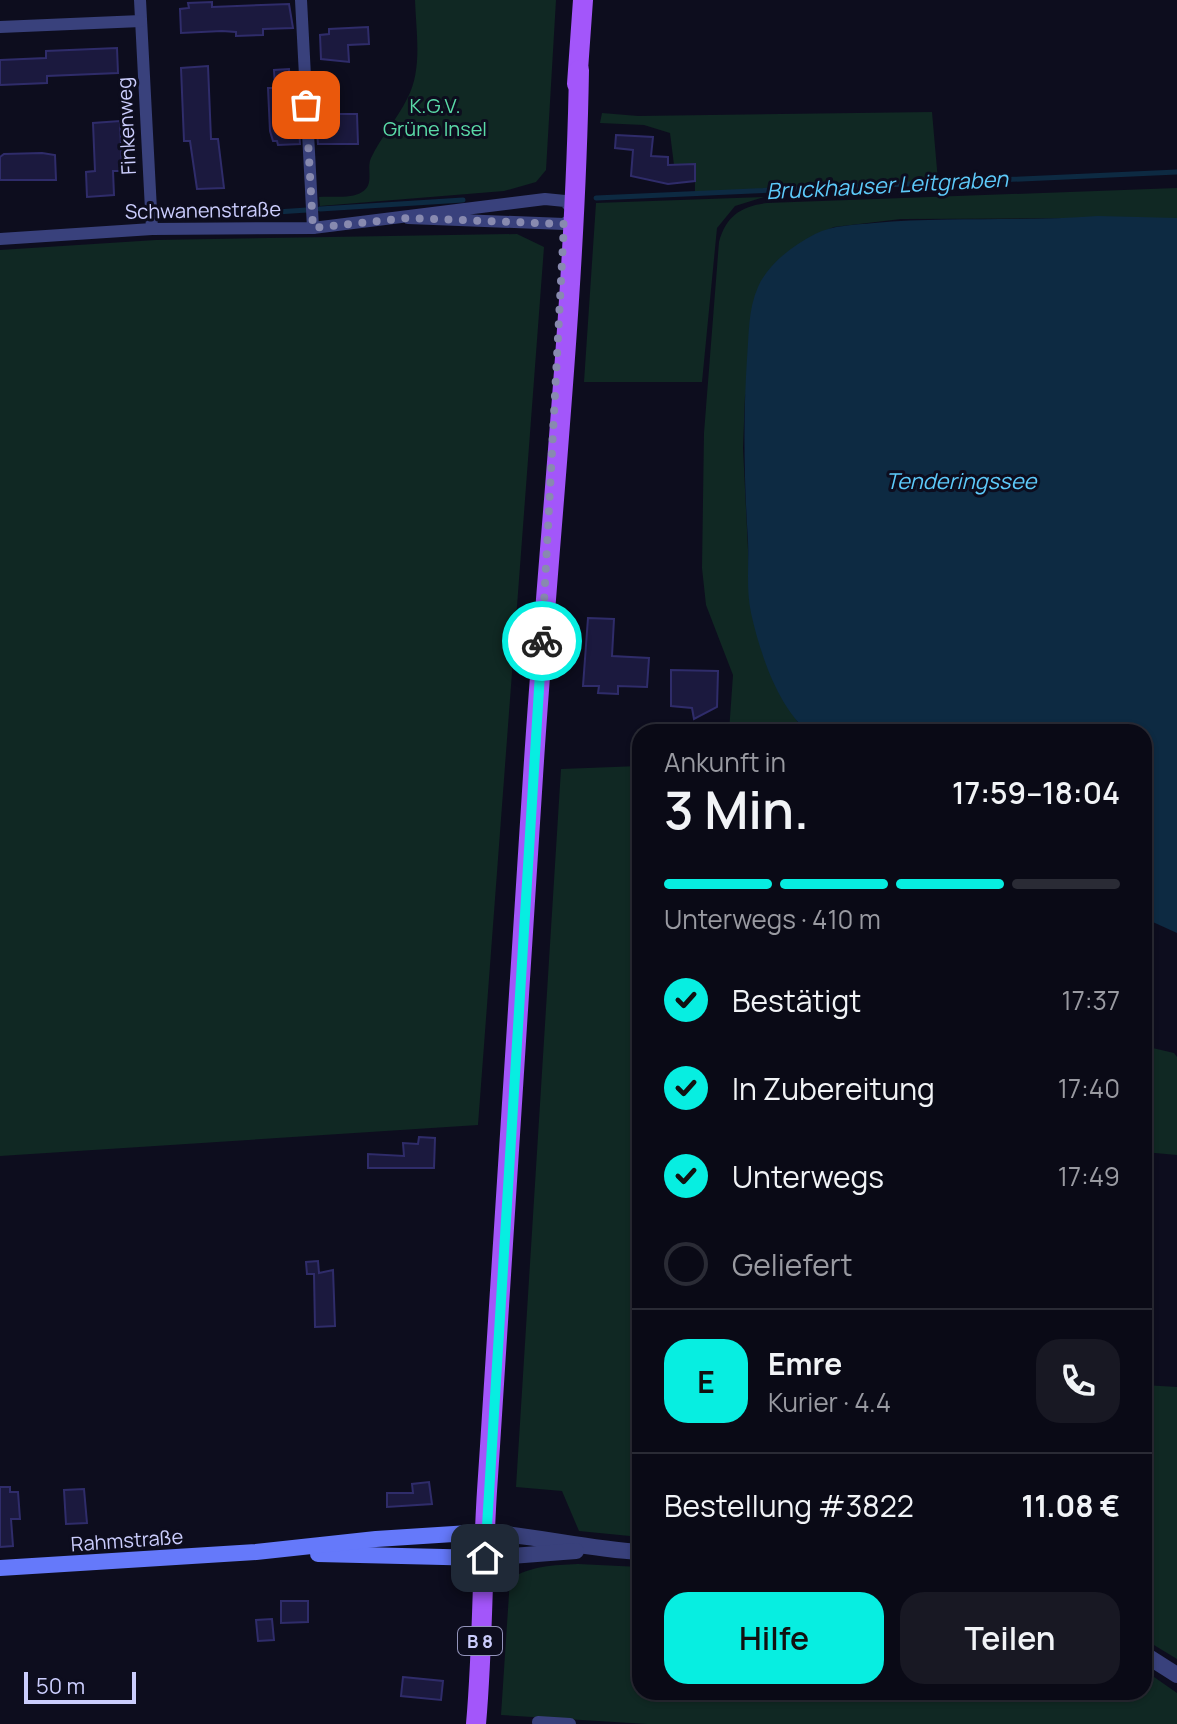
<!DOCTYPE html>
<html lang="de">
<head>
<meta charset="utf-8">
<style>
  :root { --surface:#0a0a16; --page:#181823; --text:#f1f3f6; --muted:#999aa1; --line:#2a2b35; --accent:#07eee1 }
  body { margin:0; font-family:Manrope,sans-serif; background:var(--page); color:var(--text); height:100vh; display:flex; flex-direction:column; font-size:30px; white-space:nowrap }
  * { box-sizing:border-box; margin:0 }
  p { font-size:26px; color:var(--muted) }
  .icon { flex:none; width:44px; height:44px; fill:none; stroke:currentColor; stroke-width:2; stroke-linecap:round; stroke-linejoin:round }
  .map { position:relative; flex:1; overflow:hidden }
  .panel { position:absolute; left:632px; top:724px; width:520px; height:976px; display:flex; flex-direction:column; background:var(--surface); border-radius:24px; box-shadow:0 2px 6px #0004,0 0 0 2px var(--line) }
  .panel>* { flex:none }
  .scale { position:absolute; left:24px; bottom:20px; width:112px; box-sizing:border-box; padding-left:8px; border:4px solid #cbcdfd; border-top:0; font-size:22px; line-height:28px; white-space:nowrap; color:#cbcdfd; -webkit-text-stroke:6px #0d0d1e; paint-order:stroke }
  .pin { position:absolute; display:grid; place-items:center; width:68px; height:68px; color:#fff; margin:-34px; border-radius:16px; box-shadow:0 4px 12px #0006 }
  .courier { position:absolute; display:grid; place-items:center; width:80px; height:80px; margin:-40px; border:6px solid #07eee1; border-radius:50%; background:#fff; color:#222; box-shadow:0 2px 10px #0007 }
  .summary em { font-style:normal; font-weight:600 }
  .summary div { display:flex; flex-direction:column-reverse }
  .summary { display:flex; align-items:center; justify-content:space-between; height:136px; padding:0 32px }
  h1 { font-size:52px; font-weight:600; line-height:60px }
  .bar { display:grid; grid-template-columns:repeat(4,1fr); gap:12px 8px; align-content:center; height:96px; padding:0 32px }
  .bar i { height:10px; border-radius:6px; background:var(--line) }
  .bar .selected { background:var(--accent) }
  .bar p { grid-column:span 4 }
  .line { display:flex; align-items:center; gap:20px; padding:0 32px; border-top:2px solid var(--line) }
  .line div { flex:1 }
  .round { display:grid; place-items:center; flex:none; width:84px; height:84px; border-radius:24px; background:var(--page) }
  ol { padding:0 32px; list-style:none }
  li { display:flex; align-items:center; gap:24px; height:88px }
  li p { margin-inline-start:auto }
  li .icon { padding:8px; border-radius:50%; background:var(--accent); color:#111; stroke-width:4 }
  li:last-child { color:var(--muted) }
  li i { width:44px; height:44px; border:4px solid var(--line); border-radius:50% }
  .cta { display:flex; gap:16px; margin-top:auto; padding:16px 32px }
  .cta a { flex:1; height:92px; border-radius:24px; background:var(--accent); color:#111; font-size:32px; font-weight:600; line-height:92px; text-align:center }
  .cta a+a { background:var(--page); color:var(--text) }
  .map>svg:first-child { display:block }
</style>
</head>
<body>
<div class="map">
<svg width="1177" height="1724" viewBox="0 0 1177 1724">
  <rect width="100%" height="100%" fill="#0d0d1e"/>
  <!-- green -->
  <g fill="#102823">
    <path d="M 415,0 L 556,0 L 546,170 L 536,182 L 504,191 L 320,206 L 319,197 C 331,196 352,199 362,192 C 375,184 366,169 371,158 C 381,137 397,119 407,99 C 423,70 416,32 415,0 Z"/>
    <path d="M 932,112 L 938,181 L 695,192 L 695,165 L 674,165 L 670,133 L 644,125 L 600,123 L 602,113 L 638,116 Z"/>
    <path d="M 1177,188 L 1177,218 L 901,219 L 834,227 L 814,235 L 745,396 L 743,448 L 751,610 L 768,668 L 798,723 L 770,732 L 729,732 L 733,675 L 706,605 L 702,568 L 704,433 L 719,242 C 726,216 741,206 767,203 Z"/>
    <path d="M 764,197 L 735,206 L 717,228 L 702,382 L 584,382 L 596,203 Z"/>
    <path d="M 517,234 L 544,247 L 478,1125 L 0,1156 L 0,250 L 156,240 Z"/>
    <path d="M 640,766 L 640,1537 L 579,1531 L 562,1491 L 516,1487 L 561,769 Z"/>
    <path d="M 1144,1046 L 1174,1053 L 1177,1057 L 1177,1155 L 1144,1152 Z"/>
    <path d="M 1144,1385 L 1177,1387 L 1177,1659 L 1144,1639 Z"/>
    <path d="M 578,1564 L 640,1567 L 640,1692 L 1144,1692 L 1144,1670 L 1177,1693 L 1177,1724 L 647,1724 L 501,1715 L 510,1579 C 531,1566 553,1565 578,1564 Z"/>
  </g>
  <!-- water -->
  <path fill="#0d2a42" d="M 1098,216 L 1177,218 L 1177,933 L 1144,918 L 1144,732 L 808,732 C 777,705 760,653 751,613 C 746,589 749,565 748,541 C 744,479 743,420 747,359 C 749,335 748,309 758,287 C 768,264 792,246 815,234 C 833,225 854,225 874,223 C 948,216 1023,222 1098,216 Z"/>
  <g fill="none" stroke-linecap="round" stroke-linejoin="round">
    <!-- stream -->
    <g stroke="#0d2a42" stroke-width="5">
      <path d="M 596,198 L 1177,172"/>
      <path d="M 320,209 L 463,200"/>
      <path d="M 277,212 L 307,210"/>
      <path d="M 222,214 L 262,212"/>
    </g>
  </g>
  <!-- building -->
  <g fill="#1b193e" stroke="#2f2c6a" stroke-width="2">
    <path d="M 212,2 L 212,7 L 289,4 L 293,28 L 263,29 L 263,35 L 236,36 L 236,32 L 222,31 L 181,33 L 180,9 L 189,8 L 188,3 Z"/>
    <path d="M 368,27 L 369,44 L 348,45 L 349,62 L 321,59 L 320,35 L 329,34 L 329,29 Z"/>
    <path d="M 117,48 L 118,73 L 47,76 L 47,83 L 0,85 L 0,60 L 46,58 L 46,51 Z"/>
    <path d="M 208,66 L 211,139 L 218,139 L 224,188 L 197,189 L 190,141 L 184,141 L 181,68 Z"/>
    <path d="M 289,69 L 290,87 L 293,87 L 294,94 L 297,94 L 300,144 L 278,145 L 277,141 L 273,141 L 270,131 L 268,88 L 275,88 L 274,70 Z"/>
    <path d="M 329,114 L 357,114 L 358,144 L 318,144 L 316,120 L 329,119 Z"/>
    <path d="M 120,121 L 122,171 L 113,171 L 114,195 L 87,197 L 86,172 L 95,171 L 93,123 Z"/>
    <path d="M 616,135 L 653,137 L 651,156 L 668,157 L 668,165 L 695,164 L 695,181 L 668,184 L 631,176 L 633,150 L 615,148 Z"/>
    <path d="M 42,153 L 55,155 L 56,180 L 0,180 L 0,157 L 4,154 Z"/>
    <path d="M 588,618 L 614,619 L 612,656 L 649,658 L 647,687 L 618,686 L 618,694 L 598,693 L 599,686 L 583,686 Z"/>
    <path d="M 671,670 L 718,671 L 717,707 L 694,719 L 692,708 L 671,706 Z"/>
    <path d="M 419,1137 L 435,1138 L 434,1168 L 368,1168 L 368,1154 L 404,1156 L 403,1143 L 418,1144 Z"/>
    <path d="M 318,1261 L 319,1273 L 333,1270 L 335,1326 L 315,1327 L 314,1274 L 307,1274 L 306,1262 Z"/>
    <path d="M 429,1482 L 432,1504 L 387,1507 L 387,1493 L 413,1493 L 412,1484 Z"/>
    <path d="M 0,1487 L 10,1487 L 10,1492 L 18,1492 L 20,1519 L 11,1519 L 13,1546 L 0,1547 Z"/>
    <path d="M 84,1489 L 87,1523 L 66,1524 L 64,1490 Z"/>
    <path d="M 281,1601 L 308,1601 L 308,1622 L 281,1623 Z"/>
    <path d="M 272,1619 L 274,1640 L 258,1641 L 256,1620 Z"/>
    <path d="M 403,1677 L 443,1681 L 441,1700 L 401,1696 Z"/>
  </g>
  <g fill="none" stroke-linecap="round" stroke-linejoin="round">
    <!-- minor -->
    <g stroke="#39417c" stroke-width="12">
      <path d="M 140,0 L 152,229"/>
      <path d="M 301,0 L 313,228"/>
      <path d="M 0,27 L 141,21"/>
      <path d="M 0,239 L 152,229 L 313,228 L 545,199 L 565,201 L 577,215 L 564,224 L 408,218"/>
      <path d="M 538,1722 L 570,1724"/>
    </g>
    <!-- tertiary -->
    <g stroke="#39417c" stroke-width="16">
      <path d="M 485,1532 C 537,1536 588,1549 640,1552"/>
      <path d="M 485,1558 L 576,1551"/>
      <path d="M 1144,1654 L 1177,1675"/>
    </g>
    <!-- secondary -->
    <g stroke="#6579fa" stroke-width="16">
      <path d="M 318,1554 L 485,1558"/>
      <path d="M 0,1568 L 256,1552 L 376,1539 L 485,1532"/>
    </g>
    <!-- primary -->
    <g stroke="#a356fa" stroke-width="20">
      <path d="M 577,84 L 583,0"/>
      <path d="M 476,1724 C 483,1647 482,1569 487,1491 C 503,1253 518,1015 533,776 C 548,540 575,306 579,70"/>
    </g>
  </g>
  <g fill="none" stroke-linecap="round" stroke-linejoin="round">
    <!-- done -->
    <path stroke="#888aaf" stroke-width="8" stroke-dasharray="0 14.4" d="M 306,105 L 313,228 L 408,218 L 564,224 L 542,641"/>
    <!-- route -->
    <path stroke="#07eee1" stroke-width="10" d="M 485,1558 L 542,641"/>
  </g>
  <g text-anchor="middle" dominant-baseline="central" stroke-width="6" stroke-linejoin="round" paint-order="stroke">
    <!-- shield labels -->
    <rect fill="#0d0d1e" stroke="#9293ba" stroke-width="2" x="458" y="1627" width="44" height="28" rx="6"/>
    <g font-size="18" font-weight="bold" fill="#cbcdfd">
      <text x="480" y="1641">B 8</text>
    </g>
    <!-- park labels -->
    <g font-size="20" fill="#5adaa7" stroke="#0d0d1e">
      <text x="435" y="105">K.G.V.<tspan x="435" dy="23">Grüne Insel</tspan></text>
    </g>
    <!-- street labels -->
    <g font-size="20" fill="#cbcdfd" stroke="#0d0d1e">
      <text transform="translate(126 126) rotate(-93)">Finkenweg</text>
      <text transform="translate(203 210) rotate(-1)">Schwanenstraße</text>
      <text transform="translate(127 1540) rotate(-4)">Rahmstraße</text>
    </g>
    <!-- water labels -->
    <g font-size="22" font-style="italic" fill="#5dcafa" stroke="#0d0d1e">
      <text transform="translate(887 185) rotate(-3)">Bruckhauser Leitgraben</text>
      <text x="961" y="481">Tenderingssee</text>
    </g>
  </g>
</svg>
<div class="scale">50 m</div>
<div class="pin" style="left:306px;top:105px;background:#ea580c"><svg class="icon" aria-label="bag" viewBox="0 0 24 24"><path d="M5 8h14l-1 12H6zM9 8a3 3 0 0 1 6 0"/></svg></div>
<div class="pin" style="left:485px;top:1558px;background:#1f2937"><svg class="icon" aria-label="home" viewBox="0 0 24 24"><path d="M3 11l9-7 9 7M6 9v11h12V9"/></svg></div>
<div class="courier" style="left:542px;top:641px"><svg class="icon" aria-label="bike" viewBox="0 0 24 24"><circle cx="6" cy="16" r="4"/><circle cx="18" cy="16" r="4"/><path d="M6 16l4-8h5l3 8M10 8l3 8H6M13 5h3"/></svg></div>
<section class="panel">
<div class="summary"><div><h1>3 Min.</h1><p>Ankunft in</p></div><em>17:59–18:04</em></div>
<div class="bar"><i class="selected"></i><i class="selected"></i><i class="selected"></i><i></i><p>Unterwegs · 410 m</p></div>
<ol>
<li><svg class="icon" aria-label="check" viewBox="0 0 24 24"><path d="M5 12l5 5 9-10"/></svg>Bestätigt<p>17:37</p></li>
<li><svg class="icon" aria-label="check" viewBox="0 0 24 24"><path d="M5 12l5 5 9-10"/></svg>In Zubereitung<p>17:40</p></li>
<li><svg class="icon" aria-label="check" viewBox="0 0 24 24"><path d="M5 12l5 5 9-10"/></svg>Unterwegs<p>17:49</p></li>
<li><i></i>Geliefert</li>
</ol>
<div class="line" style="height:144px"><b class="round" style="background:var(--accent);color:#111">E</b><div><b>Emre</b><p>Kurier · 4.4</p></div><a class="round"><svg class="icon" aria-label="phone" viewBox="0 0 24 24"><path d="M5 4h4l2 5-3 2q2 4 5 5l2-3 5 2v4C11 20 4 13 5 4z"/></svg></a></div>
<div class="line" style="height:104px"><div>Bestellung #3822</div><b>11.08 €</b></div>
<div class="cta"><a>Hilfe</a><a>Teilen</a></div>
</section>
</div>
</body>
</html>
